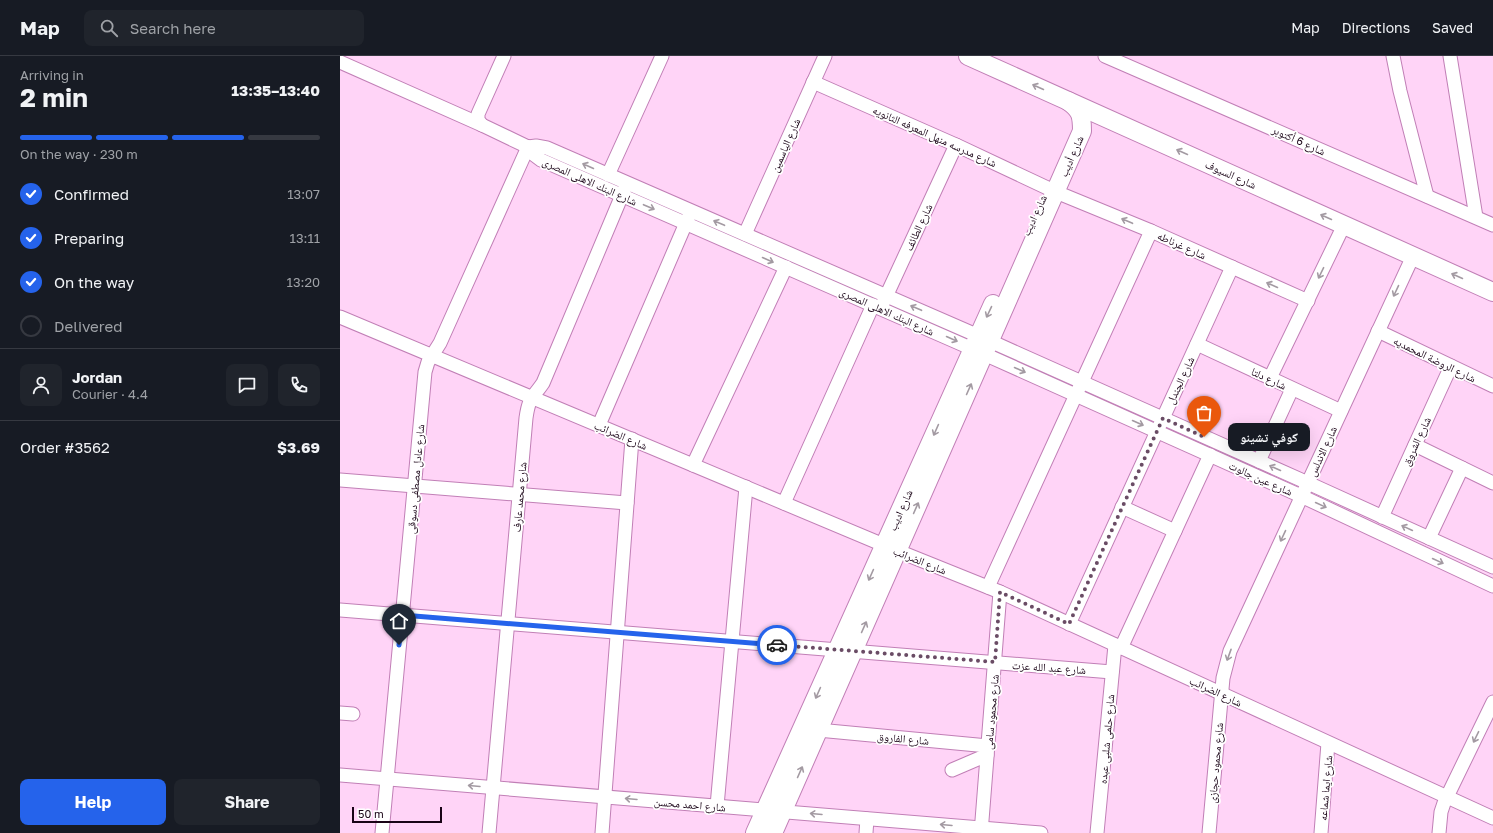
<!DOCTYPE html>
<html lang="en">
<head>
<meta charset="utf-8">
<style>
  :root { --surface:#171b24; --page:#20242c; --text:#f1f3f6; --muted:#9ea1a6; --line:#363941; --accent:#2563eb }
  body { margin:0; font-family:"Golos Text","Noto Naskh Arabic",sans-serif; background:var(--page); color:var(--text); height:100vh; display:flex; flex-direction:column; font-size:15px; white-space:nowrap }
  * { box-sizing:border-box; margin:0 }
  p { font-size:13px; color:var(--muted) }
  .icon { flex:none; width:22px; height:22px; fill:none; stroke:currentColor; stroke-width:2; stroke-linecap:round; stroke-linejoin:round }
  .map { position:relative; flex:1; overflow:hidden }
  .panel { display:flex; flex-direction:column; background:var(--surface); width:340px }
  .panel>* { flex:none }
  .scale { position:absolute; left:12px; bottom:10px; width:90px; box-sizing:border-box; padding-left:4px; border:2px solid #190316; border-top:0; font-size:11px; line-height:14px; white-space:nowrap; color:#190316; -webkit-text-stroke:3px #fff; paint-order:stroke }
  .pin { position:absolute; display:grid; place-items:center; width:34px; height:34px; color:#fff; margin:-41px -17px; border-radius:50% 50% 50% 0; rotate:-45deg; box-shadow:0 0 4px #0007 }
  .pin .icon { rotate:45deg }
  .courier { position:absolute; display:grid; place-items:center; width:40px; height:40px; margin:-20px; border:3px solid #2563eb; border-radius:50%; background:#fff; color:#222; box-shadow:0 1px 5px #0007 }
  .bubble { position:absolute; height:28px; border-radius:8px; background:var(--surface); box-shadow:0 4px 16px #0002; font-size:13px; font-weight:700; line-height:28px; text-align:center }
  .headline em { font-style:normal; font-weight:700 }
  .headline div { display:flex; flex-direction:column-reverse }
  .headline { display:flex; align-items:center; justify-content:space-between; height:68px; padding:0 20px }
  h1 { font-size:26px; font-weight:700; line-height:30px }
  .bar { display:grid; grid-template-columns:repeat(4,1fr); gap:6px 4px; align-content:center; height:48px; padding:0 20px }
  .bar i { height:5px; border-radius:3px; background:var(--line) }
  .bar .active { background:var(--accent) }
  .bar p { grid-column:span 4 }
  .line { display:flex; align-items:center; gap:10px; padding:0 20px; border-top:1px solid var(--line) }
  .line div { flex:1 }
  .round { display:grid; place-items:center; flex:none; width:42px; height:42px; border-radius:8px; background:var(--page) }
  ol { padding:0 20px; list-style:none }
  li { display:flex; align-items:center; gap:12px; height:44px }
  li p { margin-inline-start:auto }
  li .icon { padding:4px; border-radius:50%; background:var(--accent); color:#fff; stroke-width:4 }
  li:last-child { color:var(--muted) }
  li i { width:22px; height:22px; border:2px solid var(--line); border-radius:50% }
  .action { display:flex; gap:8px; margin-top:auto; padding:8px 20px }
  .action a { flex:1; height:46px; border-radius:8px; background:var(--accent); color:#fff; font-size:16px; font-weight:700; line-height:46px; text-align:center }
  .action a+a { background:var(--page); color:var(--text) }
  header { display:flex; align-items:center; gap:24px; box-sizing:border-box; height:56px; padding:0 20px; background:var(--surface); border-bottom:1px solid var(--line) }
  header strong { font-size:19px }
  nav { display:flex; gap:22px; margin-inline-start:auto; font-size:14px }
  .search { width:280px; height:36px; background:var(--page); display:flex; align-items:center; gap:10px; box-sizing:border-box; padding:0 14px; border-radius:8px; color:var(--muted); font-size:15px }
  main { display:flex; flex:1; min-height:0 }
  .map>svg:first-child { display:block }
</style>
</head>
<body>
<header>
<strong>Map</strong>
<div class="search"><svg class="icon" aria-label="search" viewBox="0 0 24 24"><circle cx="10" cy="10" r="6"/><path d="M15 15l6 6"/></svg>Search here</div>
<nav><a>Map</a><a>Directions</a><a>Saved</a></nav>
</header>
<main>
<section class="panel">
<div class="headline"><div><h1>2 min</h1><p>Arriving in</p></div><em>13:35–13:40</em></div>
<div class="bar"><i class="active"></i><i class="active"></i><i class="active"></i><i></i><p>On the way · 230 m</p></div>
<ol>
<li><svg class="icon" aria-label="check" viewBox="0 0 24 24"><path d="M5 12l5 5 9-10"/></svg>Confirmed<p>13:07</p></li>
<li><svg class="icon" aria-label="check" viewBox="0 0 24 24"><path d="M5 12l5 5 9-10"/></svg>Preparing<p>13:11</p></li>
<li><svg class="icon" aria-label="check" viewBox="0 0 24 24"><path d="M5 12l5 5 9-10"/></svg>On the way<p>13:20</p></li>
<li><i></i>Delivered</li>
</ol>
<div class="line" style="height:72px"><a class="round"><svg class="icon" aria-label="person" viewBox="0 0 24 24"><circle cx="12" cy="8" r="4"/><path d="M4 21q1-7 8-7t8 7"/></svg></a><div><b>Jordan</b><p>Courier · 4.4</p></div><a class="round"><svg class="icon" aria-label="chat" viewBox="0 0 24 24"><path d="M4 5h16v11H9l-5 4z"/></svg></a><a class="round"><svg class="icon" aria-label="phone" viewBox="0 0 24 24"><path d="M5 4h4l2 5-3 2q2 4 5 5l2-3 5 2v4C11 20 4 13 5 4z"/></svg></a></div>
<div class="line" style="height:52px"><div>Order #3562</div><b>$3.69</b></div>
<div class="action"><a>Help</a><a>Share</a></div>
</section>
<div class="map">
<svg width="1153" height="777" viewBox="0 0 1153 777">
  <rect width="100%" height="100%" fill="#ffd4f7"/>
  <g fill="none" stroke-linecap="round" stroke-linejoin="round">
    <!-- minor casing -->
    <g stroke="#c17fb6" stroke-width="15">
      <g id="minor">
        <path d="M 164,0 L 138,58 L 138,64 L 142,69 L 188,91"/>
        <path d="M 765,0 L 1153,169"/>
        <path d="M 1053,0 L 1060,35 L 1087,140"/>
        <path d="M 1110,0 L 1136,161"/>
        <path d="M 0,6 L 142,69"/>
        <path d="M 473,26 L 616,89 L 716,136 L 811,175 L 968,245"/>
        <path d="M 188,91 L 193,98 L 201,104 L 644,298 L 961,440 L 1153,530"/>
        <path d="M 188,91 L 196,90 L 207,92 L 650,285 L 968,427 L 1153,511"/>
        <path d="M 268,119 L 322,0"/>
        <path d="M 405,178 L 485,0"/>
        <path d="M 543,247 L 616,89"/>
        <path d="M 0,261 L 558,495 L 660,536 L 1153,762"/>
        <path d="M 1038,275 L 1153,330"/>
        <path d="M 857,288 L 1001,355"/>
        <path d="M 930,322 L 1004,169"/>
        <path d="M 259,369 L 349,160"/>
        <path d="M 1075,389 L 1153,427"/>
        <path d="M 919,405 L 952,333"/>
        <path d="M 353,409 L 446,211"/>
        <path d="M 0,424 L 287,447"/>
        <path d="M 444,447 L 533,249"/>
        <path d="M 782,451 L 835,475"/>
        <path d="M 1042,461 L 1111,310"/>
        <path d="M 1089,482 L 1122,412"/>
        <path d="M 648,531 L 811,175"/>
        <path d="M 0,554 L 772,616"/>
        <path d="M 729,568 L 892,211"/>
        <path d="M 781,592 L 870,399"/>
        <path d="M 0,657 L 13,658"/>
        <path d="M 478,674 L 648,690"/>
        <path d="M 612,714 L 647,699"/>
        <path d="M 0,719 L 701,777"/>
        <path d="M 377,750 L 406,431"/>
        <path d="M 42,777 L 85,316 L 88,306 L 100,287 L 188,91"/>
        <path d="M 149,777 L 186,362 C 189,341 192,343 203,327 L 285,132"/>
        <path d="M 262,777 L 292,383"/>
        <path d="M 526,777 L 527,763"/>
        <path d="M 641,777 L 660,536"/>
        <path d="M 757,777 L 775,589"/>
        <path d="M 869,777 L 883,622 L 890,595 L 1073,200"/>
        <path d="M 981,777 L 988,687"/>
        <path d="M 1099,777 L 1101,756 L 1104,747 L 1153,646"/>
      </g>
    </g>
    <!-- secondary casing -->
    <g stroke="#c17fb6" stroke-width="20">
      <g id="secondary">
        <path d="M 628,0 L 1153,236"/>
        <path d="M 415,777 L 653,248"/>
        <path d="M 433,777 L 742,75 C 742,60 741,54 728,45"/>
      </g>
    </g>
    <!-- minor -->
    <use href="#minor" stroke="#fff" stroke-width="13"/>
    <!-- secondary -->
    <use href="#secondary" stroke="#fff" stroke-width="18"/>
  </g>
  <!-- one-way arrows -->
  <defs><path id="oneway-shaft" d="M-6 0H5M1.5-3L5.5 0L1.5 3" fill="none" stroke-width="1.6" stroke-linecap="round" stroke-linejoin="round"/></defs>
  <g stroke="#a39aa2">
    <use href="#oneway-shaft" transform="translate(698 31) rotate(-156)"/>
    <use href="#oneway-shaft" transform="translate(842 96) rotate(-156)"/>
    <use href="#oneway-shaft" transform="translate(248 110) rotate(-156)"/>
    <use href="#oneway-shaft" transform="translate(309 151) rotate(23)"/>
    <use href="#oneway-shaft" transform="translate(986 161) rotate(-156)"/>
    <use href="#oneway-shaft" transform="translate(787 165) rotate(-157)"/>
    <use href="#oneway-shaft" transform="translate(379 167) rotate(-157)"/>
    <use href="#oneway-shaft" transform="translate(428 204) rotate(24)"/>
    <use href="#oneway-shaft" transform="translate(981 217) rotate(116)"/>
    <use href="#oneway-shaft" transform="translate(1117 220) rotate(-156)"/>
    <use href="#oneway-shaft" transform="translate(932 229) rotate(-156)"/>
    <use href="#oneway-shaft" transform="translate(1056 235) rotate(115)"/>
    <use href="#oneway-shaft" transform="translate(576 252) rotate(-157)"/>
    <use href="#oneway-shaft" transform="translate(649 256) rotate(115)"/>
    <use href="#oneway-shaft" transform="translate(612 283) rotate(24)"/>
    <use href="#oneway-shaft" transform="translate(680 314) rotate(24)"/>
    <use href="#oneway-shaft" transform="translate(629 333) rotate(-66)"/>
    <use href="#oneway-shaft" transform="translate(798 367) rotate(24)"/>
    <use href="#oneway-shaft" transform="translate(596 374) rotate(114)"/>
    <use href="#oneway-shaft" transform="translate(935 412) rotate(-156)"/>
    <use href="#oneway-shaft" transform="translate(981 449) rotate(25)"/>
    <use href="#oneway-shaft" transform="translate(576 452) rotate(-66)"/>
    <use href="#oneway-shaft" transform="translate(1067 472) rotate(-155)"/>
    <use href="#oneway-shaft" transform="translate(943 480) rotate(115)"/>
    <use href="#oneway-shaft" transform="translate(1098 505) rotate(25)"/>
    <use href="#oneway-shaft" transform="translate(531 519) rotate(114)"/>
    <use href="#oneway-shaft" transform="translate(524 571) rotate(-66)"/>
    <use href="#oneway-shaft" transform="translate(889 599) rotate(110)"/>
    <use href="#oneway-shaft" transform="translate(478 637) rotate(114)"/>
    <use href="#oneway-shaft" transform="translate(1136 681) rotate(116)"/>
    <use href="#oneway-shaft" transform="translate(460 716) rotate(-66)"/>
    <use href="#oneway-shaft" transform="translate(134 730) rotate(-175)"/>
    <use href="#oneway-shaft" transform="translate(291 743) rotate(-175)"/>
    <use href="#oneway-shaft" transform="translate(476 758) rotate(-175)"/>
    <use href="#oneway-shaft" transform="translate(606 769) rotate(-175)"/>
  </g>
  <g fill="none" stroke-linecap="round" stroke-linejoin="round">
    <!-- done -->
    <path stroke="#6a4c65" stroke-width="4" stroke-dasharray="0 7.2" d="M 437,589 L 655,606 L 660,536 L 729,568 L 823,362 L 864,381"/>
    <!-- route -->
    <path stroke="#2563eb" stroke-width="5" d="M 59,589 L 62,559 L 437,589"/>
  </g>
  <g text-anchor="middle" dominant-baseline="central" stroke-width="3.5" stroke-linejoin="round" paint-order="stroke">
    <!-- street labels -->
    <g font-size="11" fill="#190316" stroke="#fff">
      <text transform="translate(595 80) rotate(24)">شارع مدرسه منهل المعرفه الثانويه</text>
      <text transform="translate(959 84) rotate(24)">شارع 6 أكتوبر</text>
      <text transform="translate(445 89) rotate(-66)">شارع الياسمين</text>
      <text transform="translate(731 100) rotate(-66)">شارع أديب</text>
      <text transform="translate(891 118) rotate(24)">شارع السيوف</text>
      <text transform="translate(250 125) rotate(24)">شارع البنك الاهلى المصرى</text>
      <text transform="translate(694 159) rotate(-65)">شارع اديب</text>
      <text transform="translate(578 171) rotate(-65)">شارع الطائف</text>
      <text transform="translate(842 189) rotate(24)">شارع غرناطه</text>
      <text transform="translate(547 255) rotate(24)">شارع البنك الاهلى المصرى</text>
      <text transform="translate(1095 303) rotate(26)">شارع الروضة المحمديه</text>
      <text transform="translate(929 322) rotate(25)">شارع دلتا</text>
      <text transform="translate(840 324) rotate(-65)">شارع الجندل</text>
      <text transform="translate(281 379) rotate(23)">شارع الضرائب</text>
      <text transform="translate(1076 385) rotate(-65)">شارع الشروق</text>
      <text transform="translate(982 395) rotate(-65)">شارع الاندلس</text>
      <text transform="translate(921 422) rotate(24)">شارع عين جالوت</text>
      <text transform="translate(75 423) rotate(-85)">شارع عادل مصطفى دسوقى</text>
      <text transform="translate(179 441) rotate(-85)">شارع محمد عارف</text>
      <text transform="translate(560 454) rotate(-66)">شارع اديب</text>
      <text transform="translate(580 504) rotate(22)">شارع الضرائب</text>
      <text transform="translate(709 611) rotate(4)">شارع عبد الله عزت</text>
      <text transform="translate(876 635) rotate(25)">شارع الضرائب</text>
      <text transform="translate(651 656) rotate(-85)">شارع محمود سامى</text>
      <text transform="translate(563 682) rotate(5)">شارع الفاروق</text>
      <text transform="translate(766 683) rotate(-85)">شارع حلمى شلبى عبده</text>
      <text transform="translate(875 707) rotate(-85)">شارع محمود حجازى</text>
      <text transform="translate(985 732) rotate(-85)">شارع ايما شماعه</text>
      <text transform="translate(350 748) rotate(5)">شارع احمد محسن</text>
    </g>
  </g>
</svg>
<div class="scale">50 m</div>
<div class="pin" style="left:864px;top:381px;background:#ea580c"><svg class="icon" aria-label="bag" viewBox="0 0 24 24"><path d="M5 8h14l-1 12H6zM9 8a3 3 0 0 1 6 0"/></svg></div>
<div class="pin" style="left:59px;top:589px;background:#1f2937"><svg class="icon" aria-label="home" viewBox="0 0 24 24"><path d="M3 11l9-7 9 7M6 9v11h12V9"/></svg></div>
<div class="courier" style="left:437px;top:589px"><svg class="icon" aria-label="car" viewBox="0 0 24 24"><path d="M5 17H2v-5l4-1 3-4h7l3 4 3 1v5h-3M9 17h6M6 11h13"/><circle cx="7" cy="17" r="2"/><circle cx="17" cy="17" r="2"/></svg></div>
<div class="bubble" style="left:888px;top:367px;width:82px">كوفي تشينو</div>
</div>
</main>
</body>
</html>
